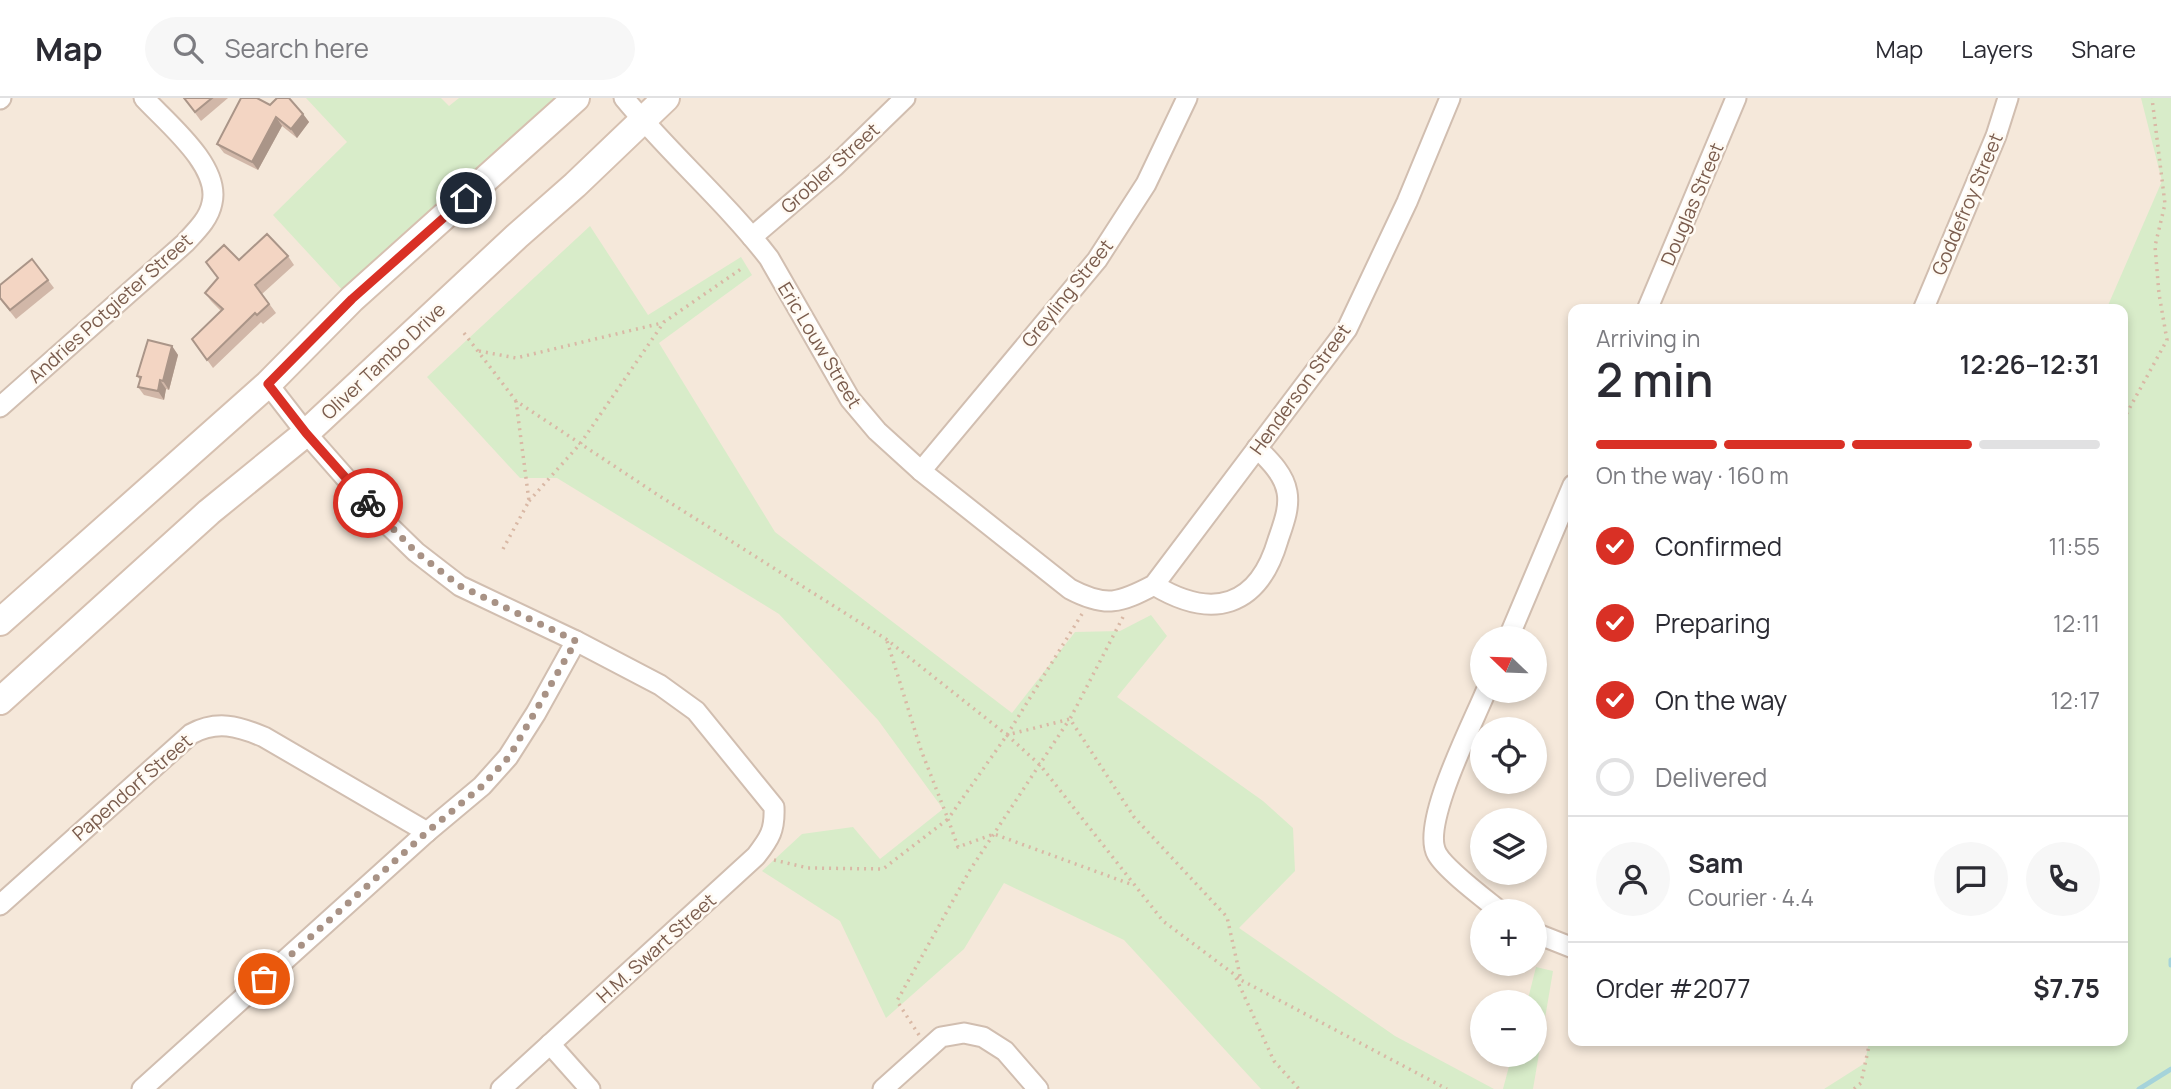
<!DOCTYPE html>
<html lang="en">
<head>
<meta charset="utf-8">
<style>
  :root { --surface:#fff; --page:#f7f7f7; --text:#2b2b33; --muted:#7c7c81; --line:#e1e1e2; --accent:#d93025 }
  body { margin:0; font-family:Manrope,sans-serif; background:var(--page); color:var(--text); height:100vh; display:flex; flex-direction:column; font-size:26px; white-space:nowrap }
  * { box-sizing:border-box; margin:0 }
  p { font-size:23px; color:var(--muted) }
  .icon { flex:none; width:38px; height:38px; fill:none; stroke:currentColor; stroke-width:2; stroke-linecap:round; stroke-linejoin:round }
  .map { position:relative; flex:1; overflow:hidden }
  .side { position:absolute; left:1568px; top:206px; width:560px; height:742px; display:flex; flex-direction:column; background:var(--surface); border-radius:14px; box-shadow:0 4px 10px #0003 }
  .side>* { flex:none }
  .needle { width:46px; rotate:293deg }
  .controls { position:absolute; left:1470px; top:528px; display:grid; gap:14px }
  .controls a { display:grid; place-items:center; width:77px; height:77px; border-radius:50%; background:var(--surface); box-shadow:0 4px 10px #0003; font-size:35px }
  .pin { position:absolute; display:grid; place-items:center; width:60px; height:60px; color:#fff; margin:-30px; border:4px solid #fff; border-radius:50%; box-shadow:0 2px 7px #0007 }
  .courier { position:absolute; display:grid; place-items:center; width:70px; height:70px; margin:-35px; border:5px solid #d93025; border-radius:50%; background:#fff; color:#222; box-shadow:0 2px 9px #0007 }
  .head em { font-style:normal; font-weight:600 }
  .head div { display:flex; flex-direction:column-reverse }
  .head { display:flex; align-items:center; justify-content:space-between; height:119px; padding:0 28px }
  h1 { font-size:46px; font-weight:600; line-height:52px }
  .bar { display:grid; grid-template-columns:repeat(4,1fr); gap:10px 7px; align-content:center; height:84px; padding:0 28px }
  .bar i { height:9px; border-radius:5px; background:var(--line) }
  .bar .current { background:var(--accent) }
  .bar p { grid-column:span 4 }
  .line { display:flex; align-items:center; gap:18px; padding:0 28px; border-top:2px solid var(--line) }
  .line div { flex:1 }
  .round { display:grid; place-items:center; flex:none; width:74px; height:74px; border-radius:37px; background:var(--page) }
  ol { padding:0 28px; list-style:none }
  li { display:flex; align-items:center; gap:21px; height:77px }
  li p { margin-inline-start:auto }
  li .icon { padding:7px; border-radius:50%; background:var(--accent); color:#fff; stroke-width:4 }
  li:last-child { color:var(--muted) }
  li i { width:38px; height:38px; border:4px solid var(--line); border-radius:50% }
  header { display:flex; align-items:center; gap:42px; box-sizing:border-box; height:98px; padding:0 35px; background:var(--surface); border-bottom:2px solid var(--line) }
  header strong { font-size:33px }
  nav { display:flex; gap:38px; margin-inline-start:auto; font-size:24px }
  .search { width:490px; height:63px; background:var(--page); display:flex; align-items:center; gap:18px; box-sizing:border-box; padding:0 24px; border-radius:38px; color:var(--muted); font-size:26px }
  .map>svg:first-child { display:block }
</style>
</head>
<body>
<header>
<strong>Map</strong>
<div class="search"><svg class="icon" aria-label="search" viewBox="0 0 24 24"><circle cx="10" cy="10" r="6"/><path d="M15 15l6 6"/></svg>Search here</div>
<nav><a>Map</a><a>Layers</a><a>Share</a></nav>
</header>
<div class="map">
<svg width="2171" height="991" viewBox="0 0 2171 991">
  <rect width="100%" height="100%" fill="#fdf6ec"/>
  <!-- residential -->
  <path fill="#f5e8da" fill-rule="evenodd" d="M 0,0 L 2171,0 L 2171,991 L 0,991 ZM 1573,212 L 2123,212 L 2123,943 L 1573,943 ZM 1482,541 L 1535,541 L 1535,593 L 1482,593 ZM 1482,632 L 1535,632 L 1535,684 L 1482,684 ZM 1482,723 L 1535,723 L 1535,775 L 1482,775 ZM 1482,814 L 1535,814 L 1535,866 L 1482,866 ZM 1482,905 L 1535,905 L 1535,957 L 1482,957 Z"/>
  <!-- green -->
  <g fill="#d8ecc9">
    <path d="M 306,0 L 441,0 L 449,8 L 459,0 L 566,0 L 346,196 L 273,117 L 347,44 Z"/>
    <path d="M 2141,0 L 2171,0 L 2171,991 L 1824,991 L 1865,965 L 1869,943 L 2123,943 L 2123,212 L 2106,212 L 2162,83 Z"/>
    <path d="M 590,128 L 648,217 L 741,159 L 752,177 L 659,245 L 775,434 L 1012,615 L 1075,534 L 1120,533 L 1151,517 L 1167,538 L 1117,599 L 1263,703 L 1293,730 L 1295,773 L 1239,830 L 1395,938 L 1494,991 L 1261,991 L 1124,842 L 1004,785 L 964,851 L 886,920 L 840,823 L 762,773 L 802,736 L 853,729 L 880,761 L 943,711 L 878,622 L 779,516 L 557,380 L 520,380 L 427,279 Z"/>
    <path d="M 1536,869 L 1553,873 L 1533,991 L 1503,991 L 1512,957 L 1535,957 L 1535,905 L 1527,905 Z"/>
  </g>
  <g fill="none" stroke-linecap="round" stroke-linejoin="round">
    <!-- stream -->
    <g stroke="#a5d3da" stroke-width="5">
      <path d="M 2171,862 L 2171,867"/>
      <path d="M 2139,991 L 2171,971"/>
    </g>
    <!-- street casing -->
    <g stroke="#d1beb0" stroke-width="23">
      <g id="street">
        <path d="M 624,0 C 670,56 725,103 769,160 L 850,301 L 877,333 L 921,373 L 1070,491 C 1106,510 1120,505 1154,487 L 1347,231 L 1407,104 L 1450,0"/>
        <path d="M 0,1 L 1,0"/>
        <path d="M 752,139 L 835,68 L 905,0"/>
        <path d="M 1647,212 L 1736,0"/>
        <path d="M 1923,212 L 1996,38 L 2008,0"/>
        <path d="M 268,286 L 306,335 L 380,419 L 416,454 L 460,488 L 576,543 L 660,587 L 696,613 L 774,709 C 775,732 770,740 756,758 L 501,991"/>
        <path d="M 0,309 L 185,145 C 196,133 209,121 212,105 C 221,68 167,25 144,0"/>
        <path d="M 921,373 L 1097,162 L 1146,86 L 1187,0"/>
        <path d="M 1154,487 C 1212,522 1258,510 1278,442 C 1283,427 1290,410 1287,394 C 1284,376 1269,362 1257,350"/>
        <path d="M 1508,541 L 1573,387"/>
        <path d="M 1486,593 C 1473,625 1420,727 1437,756 C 1446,772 1485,801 1501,814"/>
        <path d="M 0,807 L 191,636 C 217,622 238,628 264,639 L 427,734"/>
        <path d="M 1535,835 L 1573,850"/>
        <path d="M 550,946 L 590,991"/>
        <path d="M 142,991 L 427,734 L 482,688 L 508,659 L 536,615 L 576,543"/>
        <path d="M 883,991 L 941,939 L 964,935 L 983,939 L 1005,953 L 1038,991"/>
      </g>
    </g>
    <!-- secondary casing -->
    <g stroke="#d6c0b0" stroke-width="30">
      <g id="secondary">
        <path d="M 0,524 L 268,286 L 352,201 L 576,0"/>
        <path d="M 0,603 L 209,414 L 306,335 L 517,138 L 575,87 L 666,0"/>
      </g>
    </g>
    <!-- path -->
    <g stroke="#d9b8a5" stroke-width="3.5" stroke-dasharray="2 5" stroke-linecap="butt">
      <path d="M 464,235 L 516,303 L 658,397 L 886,541 L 1007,637 L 1070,621"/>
      <path d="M 479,253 L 516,260 L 662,225"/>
      <path d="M 2123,322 L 2167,242 L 2159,196 L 2155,148 L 2165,106 L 2152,0"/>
      <path d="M 529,403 L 580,346 L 664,224 L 741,171"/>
      <path d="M 503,451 L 529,403 L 516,303"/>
      <path d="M 1082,516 L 1007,637 L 948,721 L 958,749 L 994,736 L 1133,787"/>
      <path d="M 1123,519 L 1070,621 L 1134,719 L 1227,819 L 1241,882 L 1447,991"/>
      <path d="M 1007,637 L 1040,667 L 1163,823 L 1239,880"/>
      <path d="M 774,762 L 808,770 L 883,771 L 948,721 L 921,652 L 887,543"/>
      <path d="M 1236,880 L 1274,963 L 1299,991"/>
      <path d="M 919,937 L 897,903 L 970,772 L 1069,622"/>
      <path d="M 1854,991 L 1861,985 L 1870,943"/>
    </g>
    <!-- street -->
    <use href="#street" stroke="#fff" stroke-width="19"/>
    <!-- secondary -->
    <use href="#secondary" stroke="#fff" stroke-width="26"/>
  </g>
  <!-- wall -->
  <g fill="#d1b7a8">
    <path d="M 184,0 L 228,0 L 201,23 Z"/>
    <path d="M 270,7 L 303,16 L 309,24 L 297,40 L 282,28 L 258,72 L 224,55 L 217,46 Z"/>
    <path d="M 288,158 L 294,167 L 262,196 L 276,215 L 263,226 L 261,224 L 213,270 L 192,241 L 221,213 L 211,203 L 205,195 L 218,180 L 239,162 Z"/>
    <path d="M 48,182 L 54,190 L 16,221 L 0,201 L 0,187 Z"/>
    <path d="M 172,248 L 178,257 L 169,292 L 166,291 L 164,302 L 144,297 L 138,289 L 140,282 L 137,278 Z"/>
  </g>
  <!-- shaded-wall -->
  <g fill="#aa9588">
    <path d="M 303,16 L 309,24 L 297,40 L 291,31 Z"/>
    <path d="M 276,19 L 282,28 L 258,72 L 252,64 Z"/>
    <path d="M 172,248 L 178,257 L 169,292 L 163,283 Z"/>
    <path d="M 160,282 L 166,291 L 164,302 L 158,293 Z"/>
  </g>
  <!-- building -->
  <g fill="#f3d5c3" stroke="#aa9588" stroke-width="2">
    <path d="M 184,0 L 212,0 L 195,14 Z"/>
    <path d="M 241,0 L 257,0 L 270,7 L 277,0 L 289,0 L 303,16 L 291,31 L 276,19 L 252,64 L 217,46 Z"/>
    <path d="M 267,136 L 288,158 L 255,187 L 269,206 L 257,217 L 255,215 L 207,262 L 192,241 L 223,211 L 205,195 L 218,180 L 206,164 L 224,147 L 239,162 Z"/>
    <path d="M 32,161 L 48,182 L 10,212 L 0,200 L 0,187 Z"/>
    <path d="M 148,242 L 172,248 L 163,283 L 160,282 L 158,293 L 138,289 L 141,279 L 137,278 Z"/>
  </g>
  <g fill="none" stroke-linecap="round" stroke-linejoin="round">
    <!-- done -->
    <path stroke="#a89285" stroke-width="7" stroke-dasharray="0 12.6" d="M 264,881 L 427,734 L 482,688 L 509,659 L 576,543 L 460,488 L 416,454 L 368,405"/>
    <!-- route -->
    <path stroke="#d93025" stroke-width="9" d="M 368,405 L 306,335 L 268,286 L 352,201 L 466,100"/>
  </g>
  <g text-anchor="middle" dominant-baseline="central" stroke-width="5" stroke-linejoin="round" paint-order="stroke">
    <!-- street labels -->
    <g font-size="19" fill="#7a5c4d" stroke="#fffaf3">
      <text transform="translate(830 70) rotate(-42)">Grobler Street</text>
      <text transform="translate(1692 106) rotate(-67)">Douglas Street</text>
      <text transform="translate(1967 106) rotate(-67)">Goddefroy Street</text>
      <text transform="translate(1067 195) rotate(-51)">Greyling Street</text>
      <text transform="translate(110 210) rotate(-42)">Andries Potgieter Street</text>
      <text transform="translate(820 247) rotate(59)">Eric Louw Street</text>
      <text transform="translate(383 263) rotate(-43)">Oliver Tambo Drive</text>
      <text transform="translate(1300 291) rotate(-54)">Henderson Street</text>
      <text transform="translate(132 689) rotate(-41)">Papendorf Street</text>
      <text transform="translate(656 850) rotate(-42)">H.M. Swart Street</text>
    </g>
  </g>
</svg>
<div class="controls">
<a><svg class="needle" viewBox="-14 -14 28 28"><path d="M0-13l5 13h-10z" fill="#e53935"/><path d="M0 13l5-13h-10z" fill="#7c7c81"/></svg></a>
<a><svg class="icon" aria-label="locate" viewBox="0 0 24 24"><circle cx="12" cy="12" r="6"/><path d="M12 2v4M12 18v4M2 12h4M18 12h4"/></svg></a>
<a><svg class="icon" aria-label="layers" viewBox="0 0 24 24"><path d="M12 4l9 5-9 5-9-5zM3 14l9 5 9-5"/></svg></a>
<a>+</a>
<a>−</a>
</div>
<div class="pin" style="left:264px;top:881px;background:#ea580c"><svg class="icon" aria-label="bag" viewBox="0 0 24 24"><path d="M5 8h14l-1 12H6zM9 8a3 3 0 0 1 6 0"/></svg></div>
<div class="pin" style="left:466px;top:100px;background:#1f2937"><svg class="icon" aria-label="home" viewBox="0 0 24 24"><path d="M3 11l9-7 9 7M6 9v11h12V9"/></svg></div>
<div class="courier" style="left:368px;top:405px"><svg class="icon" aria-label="bike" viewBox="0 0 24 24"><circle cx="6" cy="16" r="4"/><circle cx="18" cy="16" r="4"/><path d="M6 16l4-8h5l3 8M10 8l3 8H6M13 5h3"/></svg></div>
<section class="side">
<div class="head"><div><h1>2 min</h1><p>Arriving in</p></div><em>12:26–12:31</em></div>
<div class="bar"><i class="current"></i><i class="current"></i><i class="current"></i><i></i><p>On the way · 160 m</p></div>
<ol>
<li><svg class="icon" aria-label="check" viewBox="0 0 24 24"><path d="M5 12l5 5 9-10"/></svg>Confirmed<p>11:55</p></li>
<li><svg class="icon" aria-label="check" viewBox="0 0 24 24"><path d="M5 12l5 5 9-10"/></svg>Preparing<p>12:11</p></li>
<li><svg class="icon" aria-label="check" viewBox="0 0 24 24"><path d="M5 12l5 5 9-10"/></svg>On the way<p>12:17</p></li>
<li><i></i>Delivered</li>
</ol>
<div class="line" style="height:126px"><a class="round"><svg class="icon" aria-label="person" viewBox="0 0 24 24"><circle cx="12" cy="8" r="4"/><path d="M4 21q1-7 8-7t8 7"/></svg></a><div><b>Sam</b><p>Courier · 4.4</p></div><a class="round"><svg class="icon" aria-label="chat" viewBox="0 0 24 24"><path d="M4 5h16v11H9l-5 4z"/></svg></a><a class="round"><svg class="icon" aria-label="phone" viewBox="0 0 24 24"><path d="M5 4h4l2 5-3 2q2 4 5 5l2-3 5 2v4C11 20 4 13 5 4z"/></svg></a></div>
<div class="line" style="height:91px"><div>Order #2077</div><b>$7.75</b></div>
</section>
</div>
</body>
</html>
